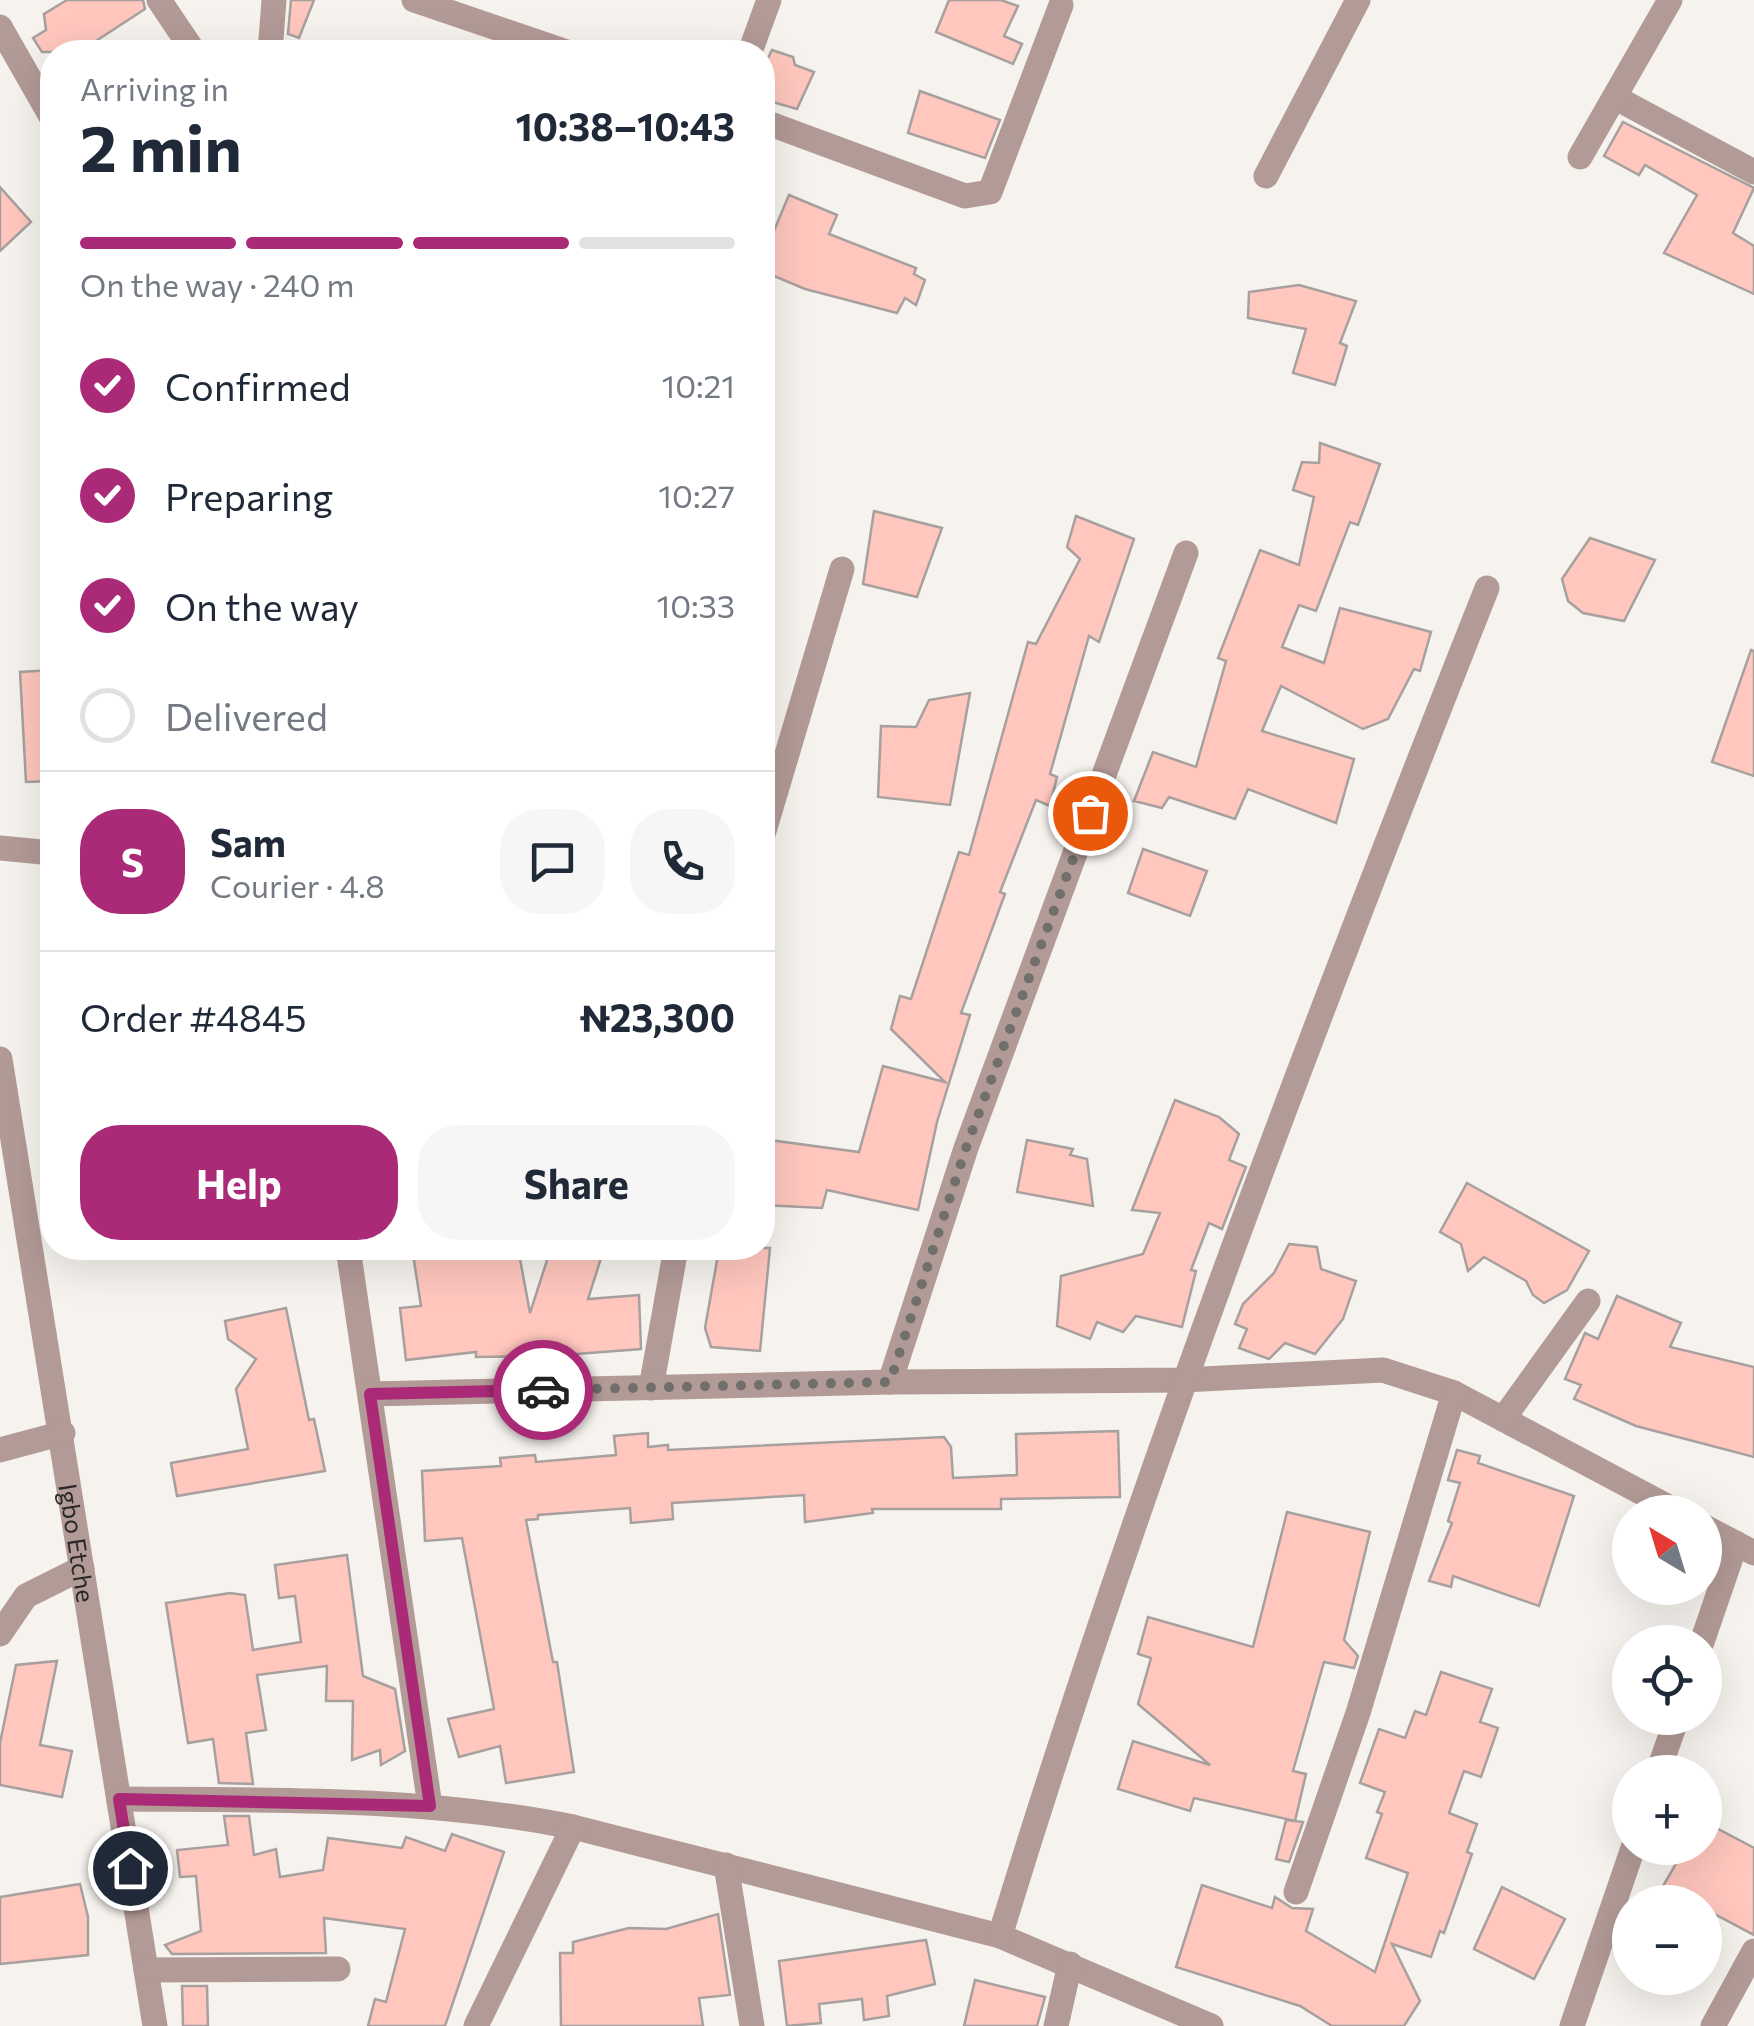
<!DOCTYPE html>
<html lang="en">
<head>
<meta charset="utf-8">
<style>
  :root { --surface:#fff; --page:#f6f6f7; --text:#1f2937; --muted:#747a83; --line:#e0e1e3; --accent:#ab2a77 }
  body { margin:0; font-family:Commissioner,sans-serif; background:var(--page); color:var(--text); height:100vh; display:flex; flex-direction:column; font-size:38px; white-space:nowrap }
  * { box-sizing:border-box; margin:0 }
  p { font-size:32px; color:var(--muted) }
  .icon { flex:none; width:55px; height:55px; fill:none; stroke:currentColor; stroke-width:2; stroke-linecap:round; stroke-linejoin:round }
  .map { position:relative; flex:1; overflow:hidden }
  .details { position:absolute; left:40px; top:40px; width:735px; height:1220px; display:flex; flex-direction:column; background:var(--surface); border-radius:40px; box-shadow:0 10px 40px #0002 }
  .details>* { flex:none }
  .needle { width:65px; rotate:322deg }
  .controls { position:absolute; left:1612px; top:1495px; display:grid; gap:20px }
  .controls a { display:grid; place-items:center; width:110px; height:110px; border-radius:50%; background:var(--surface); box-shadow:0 10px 40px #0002; font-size:50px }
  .pin { position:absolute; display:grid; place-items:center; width:85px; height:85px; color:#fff; margin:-42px; border:5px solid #fff; border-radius:50%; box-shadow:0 2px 10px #0007 }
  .courier { position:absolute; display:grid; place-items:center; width:100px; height:100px; margin:-50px; border:8px solid #ab2a77; border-radius:50%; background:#fff; color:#222; box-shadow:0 2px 12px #0007 }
  .summary em { font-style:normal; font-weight:700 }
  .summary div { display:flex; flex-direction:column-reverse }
  .summary { display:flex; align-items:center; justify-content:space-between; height:170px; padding:0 40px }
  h1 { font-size:65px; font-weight:700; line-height:75px }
  .bar { display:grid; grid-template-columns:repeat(4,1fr); gap:15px 10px; align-content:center; height:120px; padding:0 40px }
  .bar i { height:12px; border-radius:8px; background:var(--line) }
  .bar .active { background:var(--accent) }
  .bar p { grid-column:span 4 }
  .line { display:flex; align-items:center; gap:25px; padding:0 40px; border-top:2px solid var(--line) }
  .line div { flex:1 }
  .round { display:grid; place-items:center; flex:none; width:105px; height:105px; border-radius:40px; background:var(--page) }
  ol { padding:0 40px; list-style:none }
  li { display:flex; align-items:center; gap:30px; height:110px }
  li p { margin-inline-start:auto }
  li .icon { padding:10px; border-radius:50%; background:var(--accent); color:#fff; stroke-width:4 }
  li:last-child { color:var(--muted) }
  li i { width:55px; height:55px; border:5px solid var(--line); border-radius:50% }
  .cta { display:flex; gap:20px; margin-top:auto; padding:20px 40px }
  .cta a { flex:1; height:115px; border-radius:40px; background:var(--accent); color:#fff; font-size:40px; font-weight:700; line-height:115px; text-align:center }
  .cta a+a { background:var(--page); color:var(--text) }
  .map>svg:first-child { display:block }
</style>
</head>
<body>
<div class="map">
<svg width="1754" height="2026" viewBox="0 0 1754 2026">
  <rect width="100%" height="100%" fill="#f6f3ee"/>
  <!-- building -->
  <g fill="#ffc7be" stroke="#a7a09f" stroke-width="2.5">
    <path d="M 67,0 L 143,0 L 145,9 L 79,52 L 42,52 L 33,38 L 46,30 L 44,14 Z"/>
    <path d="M 291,0 L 314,0 L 299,38 L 288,34 Z"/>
    <path d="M 949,0 L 1001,0 L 1018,6 L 1004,36 L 1022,44 L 1013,64 L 936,32 Z"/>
    <path d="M 772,50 L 793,57 L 795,65 L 814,72 L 797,109 L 762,99 L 762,70 Z"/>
    <path d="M 920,91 L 1000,120 L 985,158 L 908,133 Z"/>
    <path d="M 1623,122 L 1754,188 L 1733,233 L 1754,246 L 1754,294 L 1664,253 L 1697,195 L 1645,165 L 1639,175 L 1604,156 Z"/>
    <path d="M 0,187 L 31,222 L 0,251 Z"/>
    <path d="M 789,195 L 837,215 L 829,234 L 916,268 L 914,274 L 925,280 L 916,305 L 905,298 L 897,313 L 805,289 L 762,271 L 762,259 Z"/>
    <path d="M 1299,285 L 1356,301 L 1340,343 L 1347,346 L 1335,385 L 1293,373 L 1306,329 L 1248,318 L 1249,292 Z"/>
    <path d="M 1320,443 L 1380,464 L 1358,525 L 1350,522 L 1316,611 L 1299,605 L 1282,647 L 1324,663 L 1340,608 L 1431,632 L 1420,671 L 1414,669 L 1388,719 L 1363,729 L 1281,686 L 1262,731 L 1354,759 L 1336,823 L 1248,789 L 1235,819 L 1169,797 L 1162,808 L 1134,801 L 1153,752 L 1196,767 L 1226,661 L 1218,658 L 1260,550 L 1299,565 L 1314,497 L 1293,490 L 1302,462 L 1319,463 Z"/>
    <path d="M 874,511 L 942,528 L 917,597 L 863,584 Z"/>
    <path d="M 1076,516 L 1134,539 L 1099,642 L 1089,636 L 1050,774 L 1057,777 L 1050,806 L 1036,800 L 1000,892 L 1005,894 L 961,1013 L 970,1015 L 937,1122 L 918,1210 L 827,1190 L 822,1208 L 762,1205 L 769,1140 L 859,1152 L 883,1066 L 945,1082 L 891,1029 L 900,996 L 911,999 L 959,852 L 969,855 L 1028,642 L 1036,644 L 1080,559 L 1067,547 Z"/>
    <path d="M 1590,538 L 1655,560 L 1624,621 L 1583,613 L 1568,601 L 1562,579 Z"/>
    <path d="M 1751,650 L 1754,651 L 1754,776 L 1712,762 Z"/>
    <path d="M 52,670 L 52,781 L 26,782 L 20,672 Z"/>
    <path d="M 970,693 L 950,805 L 878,797 L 881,726 L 916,727 L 929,700 Z"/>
    <path d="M 1143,849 L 1207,871 L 1190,916 L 1128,893 Z"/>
    <path d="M 1175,1100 L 1219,1117 L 1239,1134 L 1229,1160 L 1246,1167 L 1222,1229 L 1209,1223 L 1191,1270 L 1196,1271 L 1182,1327 L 1136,1316 L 1123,1332 L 1097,1322 L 1090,1339 L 1057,1326 L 1061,1276 L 1143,1254 L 1160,1213 L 1132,1210 Z"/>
    <path d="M 1027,1140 L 1073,1149 L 1070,1155 L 1087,1159 L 1093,1206 L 1017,1192 Z"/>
    <path d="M 1467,1183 L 1589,1251 L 1567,1290 L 1544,1303 L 1533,1295 L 1526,1281 L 1484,1257 L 1468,1271 L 1461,1244 L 1440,1232 Z"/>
    <path d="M 1289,1244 L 1317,1247 L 1321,1269 L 1356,1281 L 1343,1319 L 1315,1354 L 1285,1343 L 1269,1359 L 1239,1348 L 1247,1329 L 1235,1324 L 1243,1304 L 1274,1273 Z"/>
    <path d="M 412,1248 L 518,1248 L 530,1313 L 551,1248 L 579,1248 L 602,1255 L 588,1299 L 639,1295 L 641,1349 L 550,1356 L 476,1357 L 476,1352 L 406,1360 L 400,1308 L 421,1306 Z"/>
    <path d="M 726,1248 L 770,1248 L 760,1351 L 711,1347 L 705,1328 L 718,1255 Z"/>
    <path d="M 1617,1296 L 1681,1323 L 1670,1347 L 1754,1367 L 1754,1457 L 1636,1426 L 1574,1399 L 1581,1385 L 1565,1379 L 1585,1333 L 1598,1339 Z"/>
    <path d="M 286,1308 L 309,1420 L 314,1419 L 325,1471 L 177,1496 L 171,1463 L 248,1449 L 236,1389 L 256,1359 L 228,1339 L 225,1321 Z"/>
    <path d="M 1118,1431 L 1120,1497 L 1001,1499 L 1001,1509 L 872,1509 L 873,1513 L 805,1522 L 804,1495 L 672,1503 L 673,1519 L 631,1523 L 630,1508 L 538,1515 L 538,1519 L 526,1520 L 553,1662 L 557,1662 L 574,1772 L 506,1783 L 500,1746 L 459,1757 L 448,1719 L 494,1709 L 462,1538 L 425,1541 L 422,1471 L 501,1466 L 500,1458 L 535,1455 L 536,1462 L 616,1455 L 614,1436 L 648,1433 L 648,1447 L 668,1445 L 668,1450 L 944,1437 L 951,1447 L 953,1478 L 1017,1475 L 1016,1434 Z"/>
    <path d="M 1457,1450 L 1480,1456 L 1478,1463 L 1574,1496 L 1539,1606 L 1453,1576 L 1451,1587 L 1429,1581 L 1452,1523 L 1448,1521 L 1460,1483 L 1448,1480 Z"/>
    <path d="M 1287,1512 L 1370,1532 L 1344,1640 L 1358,1656 L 1354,1668 L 1324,1662 L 1293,1771 L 1306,1774 L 1295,1821 L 1194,1798 L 1190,1811 L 1118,1789 L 1133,1741 L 1210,1765 L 1138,1704 L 1151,1658 L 1138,1654 L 1148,1617 L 1253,1647 Z"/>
    <path d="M 347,1555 L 363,1676 L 395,1689 L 405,1751 L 381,1765 L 380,1750 L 352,1760 L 353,1701 L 326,1701 L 327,1666 L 257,1675 L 266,1730 L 246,1733 L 253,1784 L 219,1783 L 213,1739 L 188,1743 L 166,1603 L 230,1593 L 245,1595 L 253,1650 L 301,1642 L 295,1596 L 279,1598 L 275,1565 Z"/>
    <path d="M 57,1661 L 40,1745 L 72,1751 L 62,1797 L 0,1785 L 0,1743 L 16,1665 Z"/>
    <path d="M 1441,1672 L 1492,1689 L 1480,1722 L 1498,1728 L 1481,1777 L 1464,1771 L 1449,1813 L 1477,1824 L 1467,1852 L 1472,1854 L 1444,1933 L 1440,1931 L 1431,1957 L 1392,1944 L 1420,2001 L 1404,2026 L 1332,2026 L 1300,2006 L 1176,1967 L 1202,1885 L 1272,1908 L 1275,1897 L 1292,1908 L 1313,1909 L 1306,1931 L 1375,1972 L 1408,1873 L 1366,1858 L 1382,1814 L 1377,1812 L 1385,1792 L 1360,1783 L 1379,1729 L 1405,1738 L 1415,1711 L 1426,1715 Z"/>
    <path d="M 224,1816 L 249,1816 L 254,1855 L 276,1849 L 280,1877 L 323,1870 L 328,1838 L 402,1848 L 406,1837 L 445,1851 L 452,1834 L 504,1852 L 445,2026 L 368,2026 L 375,1999 L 386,2002 L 405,1929 L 324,1918 L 326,1953 L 172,1954 L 165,1945 L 201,1931 L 196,1876 L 180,1877 L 177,1850 L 228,1845 Z"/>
    <path d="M 1286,1820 L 1303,1822 L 1289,1862 L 1276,1859 Z"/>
    <path d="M 1705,1822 L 1754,1848 L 1754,1935 L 1705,1909 L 1705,1902 L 1693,1902 L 1663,1886 L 1685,1848 L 1705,1848 Z"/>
    <path d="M 80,1884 L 88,1917 L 88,1955 L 0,1964 L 0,1897 Z"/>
    <path d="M 1502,1887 L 1565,1919 L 1534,1979 L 1474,1949 Z"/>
    <path d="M 718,1914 L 730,1995 L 699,1998 L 703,2026 L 561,2026 L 560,1953 L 573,1953 L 573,1942 L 629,1928 L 666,1929 Z"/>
    <path d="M 926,1940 L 935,1984 L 887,1996 L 889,2016 L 864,2020 L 862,1999 L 819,2004 L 821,2023 L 787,2026 L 779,1961 Z"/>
    <path d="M 975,1980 L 1045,1997 L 1037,2026 L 964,2026 Z"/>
    <path d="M 182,1986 L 207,1986 L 208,2026 L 183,2026 Z"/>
  </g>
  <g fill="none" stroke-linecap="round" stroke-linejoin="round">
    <!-- minor -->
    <g stroke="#b29a96" stroke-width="25">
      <path d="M 159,0 L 194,52"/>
      <path d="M 414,0 L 567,52"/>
      <path d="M 0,27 L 52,118"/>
      <path d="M 270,52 L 274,0"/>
      <path d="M 750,52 L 769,0"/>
      <path d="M 1616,98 L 1754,172"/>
      <path d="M 762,121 L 965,196 L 990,192 L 1061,5"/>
      <path d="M 1580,157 L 1670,0"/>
      <path d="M 1266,176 L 1358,0"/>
      <path d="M 762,838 L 842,569"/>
      <path d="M 0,848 L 52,853"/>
      <path id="s1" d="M 0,1059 L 155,2026"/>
      <path d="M 348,1248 L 430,1806"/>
      <path d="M 890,1382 L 966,1148 L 1186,553"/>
      <path d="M 651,1388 L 676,1248"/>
      <path d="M 370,1394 L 890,1382 L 1183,1380 L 1383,1370 L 1454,1393 L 1678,1512"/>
      <path d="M 1503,1419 L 1588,1301"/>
      <path d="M 0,1450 L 63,1433"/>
      <path d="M 1705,1527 L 1754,1553"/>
      <path d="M 0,1634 L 26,1596 L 82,1568"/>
      <path d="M 1702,1642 L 1736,1543"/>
      <path d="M 1658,1772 L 1677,1718"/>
      <path d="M 119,1799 C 271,1800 424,1797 573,1827 L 1000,1936 L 1211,2026"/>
      <path d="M 726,1865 L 752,2026"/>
      <path d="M 1296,1892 L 1358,1713 L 1454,1393"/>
      <path d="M 1000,1936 C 1140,1478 1311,1032 1487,588"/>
      <path d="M 146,1970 L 338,1969"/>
      <path d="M 476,2026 L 573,1827"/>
      <path d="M 1056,2026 L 1070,1964"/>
      <path d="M 1572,2026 L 1633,1848"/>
      <path d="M 1713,2026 L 1754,1951"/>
    </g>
  </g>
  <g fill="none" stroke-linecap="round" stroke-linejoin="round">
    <!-- done -->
    <path stroke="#716f6c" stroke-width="10" stroke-dasharray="0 18" d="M 543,1390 L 890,1382 L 966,1148 L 1090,813"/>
    <!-- route -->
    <path stroke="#ab2a77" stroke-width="12" d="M 130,1868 L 119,1799 L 430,1806 L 370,1394 L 543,1390"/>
  </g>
  <g text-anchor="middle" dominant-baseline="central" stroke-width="9" stroke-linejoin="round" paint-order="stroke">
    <!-- street labels -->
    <g font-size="25" fill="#292826" stroke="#f6f3ee">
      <text stroke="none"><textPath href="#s1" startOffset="490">Igbo Etche</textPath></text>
    </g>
  </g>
</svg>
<div class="controls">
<a><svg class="needle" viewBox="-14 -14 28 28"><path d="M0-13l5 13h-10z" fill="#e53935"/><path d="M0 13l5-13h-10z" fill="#747a83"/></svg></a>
<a><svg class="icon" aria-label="locate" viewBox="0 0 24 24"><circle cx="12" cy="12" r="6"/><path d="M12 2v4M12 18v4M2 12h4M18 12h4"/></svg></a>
<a>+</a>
<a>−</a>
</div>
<div class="pin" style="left:1090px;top:813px;background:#ea580c"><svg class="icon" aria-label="bag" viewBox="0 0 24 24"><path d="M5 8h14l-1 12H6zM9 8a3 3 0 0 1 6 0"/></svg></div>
<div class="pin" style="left:130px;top:1868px;background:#1f2937"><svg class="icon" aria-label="home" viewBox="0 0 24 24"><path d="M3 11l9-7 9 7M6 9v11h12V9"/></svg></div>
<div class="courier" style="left:543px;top:1390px"><svg class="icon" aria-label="car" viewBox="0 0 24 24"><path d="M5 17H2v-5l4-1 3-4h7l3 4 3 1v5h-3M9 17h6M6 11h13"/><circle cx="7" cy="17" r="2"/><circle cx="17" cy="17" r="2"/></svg></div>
<section class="details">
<div class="summary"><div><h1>2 min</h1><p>Arriving in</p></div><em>10:38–10:43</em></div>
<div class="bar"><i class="active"></i><i class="active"></i><i class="active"></i><i></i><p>On the way · 240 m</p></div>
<ol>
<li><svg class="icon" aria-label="check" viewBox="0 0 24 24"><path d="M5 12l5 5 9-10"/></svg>Confirmed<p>10:21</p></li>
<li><svg class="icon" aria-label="check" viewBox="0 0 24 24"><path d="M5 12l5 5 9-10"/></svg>Preparing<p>10:27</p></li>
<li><svg class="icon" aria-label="check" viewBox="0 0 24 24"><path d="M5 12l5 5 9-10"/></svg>On the way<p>10:33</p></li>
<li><i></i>Delivered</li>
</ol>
<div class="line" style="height:180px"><b class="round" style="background:var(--accent);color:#fff">S</b><div><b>Sam</b><p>Courier · 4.8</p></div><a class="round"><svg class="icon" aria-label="chat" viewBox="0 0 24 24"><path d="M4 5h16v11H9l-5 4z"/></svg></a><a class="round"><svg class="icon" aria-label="phone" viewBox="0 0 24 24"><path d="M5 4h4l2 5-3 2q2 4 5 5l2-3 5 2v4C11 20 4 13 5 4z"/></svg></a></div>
<div class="line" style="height:130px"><div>Order #4845</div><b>₦23,300</b></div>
<div class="cta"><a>Help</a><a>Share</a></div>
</section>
</div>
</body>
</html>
